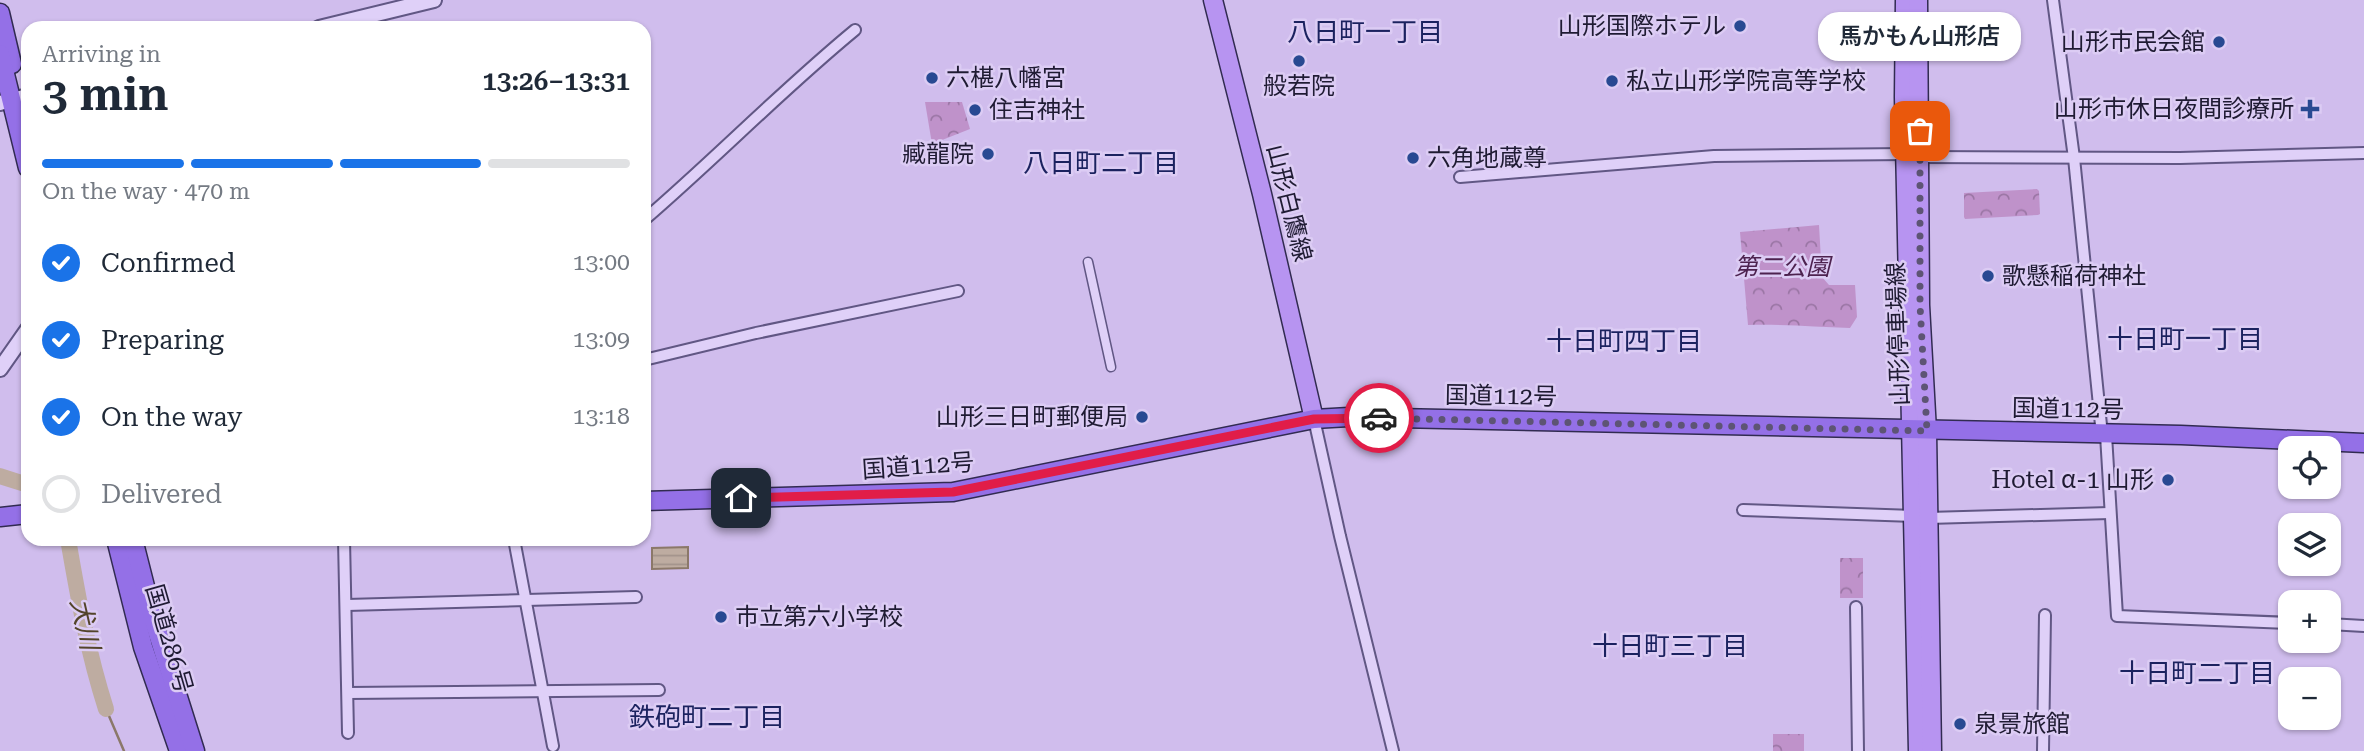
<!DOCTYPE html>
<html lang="en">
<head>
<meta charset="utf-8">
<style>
  :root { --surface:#fff; --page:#f2f2f3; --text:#1f2937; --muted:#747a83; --line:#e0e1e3; --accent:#1a73e8 }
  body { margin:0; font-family:"Roboto Serif","Noto Sans JP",serif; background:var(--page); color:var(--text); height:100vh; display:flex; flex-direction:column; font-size:26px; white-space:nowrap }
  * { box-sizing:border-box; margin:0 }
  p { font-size:23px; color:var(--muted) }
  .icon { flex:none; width:38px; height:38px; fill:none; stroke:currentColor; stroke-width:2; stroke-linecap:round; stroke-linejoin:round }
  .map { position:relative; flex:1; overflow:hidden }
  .panel { position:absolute; left:21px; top:21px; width:630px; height:525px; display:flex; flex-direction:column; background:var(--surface); border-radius:21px; box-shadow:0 2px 5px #0004 }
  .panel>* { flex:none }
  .fabs { position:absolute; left:2278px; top:436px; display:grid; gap:14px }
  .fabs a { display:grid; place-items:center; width:63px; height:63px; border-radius:14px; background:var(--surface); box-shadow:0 2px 5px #0004; font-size:35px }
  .pin { position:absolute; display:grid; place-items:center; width:60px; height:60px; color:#fff; margin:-30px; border-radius:14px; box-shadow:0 4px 10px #0006 }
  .courier { position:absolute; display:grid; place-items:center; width:70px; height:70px; margin:-35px; border:5px solid #e11d48; border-radius:50%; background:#fff; color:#222; box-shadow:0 2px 9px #0007 }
  .bubble { position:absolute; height:49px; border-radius:21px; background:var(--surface); box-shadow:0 2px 5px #0004; font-size:23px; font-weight:600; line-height:49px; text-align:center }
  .head em { font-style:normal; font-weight:600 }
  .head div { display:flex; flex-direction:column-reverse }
  .head { display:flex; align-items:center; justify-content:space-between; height:119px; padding:0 21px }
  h1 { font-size:46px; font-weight:600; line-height:52px }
  .bar { display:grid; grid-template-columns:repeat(4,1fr); gap:10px 7px; align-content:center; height:84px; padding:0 21px }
  .bar i { height:9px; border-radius:5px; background:var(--line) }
  .bar .on { background:var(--accent) }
  .bar p { grid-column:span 4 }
  ol { padding:0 21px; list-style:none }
  li { display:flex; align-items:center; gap:21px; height:77px }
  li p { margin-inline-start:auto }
  li .icon { padding:7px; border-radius:50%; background:var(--accent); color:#fff; stroke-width:4 }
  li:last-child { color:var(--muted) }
  li i { width:38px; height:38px; border:4px solid var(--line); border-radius:50% }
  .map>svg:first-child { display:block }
</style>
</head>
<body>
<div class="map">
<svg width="2364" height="751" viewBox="0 0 2364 751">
  <defs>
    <pattern id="forest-crowns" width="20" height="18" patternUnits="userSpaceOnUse" patternTransform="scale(1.75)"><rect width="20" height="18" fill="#bf92ca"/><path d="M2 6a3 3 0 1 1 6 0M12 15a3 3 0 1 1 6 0" fill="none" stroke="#9b76a5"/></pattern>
    <pattern id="water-rules" width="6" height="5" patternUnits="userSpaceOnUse" patternTransform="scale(1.75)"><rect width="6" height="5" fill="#beaca1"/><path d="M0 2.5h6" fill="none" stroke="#a3938b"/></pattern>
  </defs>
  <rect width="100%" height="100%" fill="#d0bded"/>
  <!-- forest -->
  <g fill="url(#forest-crowns)">
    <path d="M 925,102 L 962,102 L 970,129 L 932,144 Z"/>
    <path d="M 2037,189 L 2039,191 L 2040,214 L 2038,215 L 1965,219 L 1964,217 L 1964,193 Z"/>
    <path d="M 1819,225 L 1822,277 L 1829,285 L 1855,285 L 1857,317 L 1850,328 C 1816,327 1782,324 1748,325 L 1740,232 Z"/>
    <rect x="1840" y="558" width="23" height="40"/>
    <rect x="1773" y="734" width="31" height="17"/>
  </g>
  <!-- water -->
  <path fill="url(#water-rules)" stroke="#8b7869" stroke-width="2" d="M 688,547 L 688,568 L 652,569 L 652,548 Z"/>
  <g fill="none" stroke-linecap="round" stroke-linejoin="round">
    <!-- stream -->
    <path stroke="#8b7869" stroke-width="2.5" d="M 106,709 L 124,751"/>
    <!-- river -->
    <g stroke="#beaca1" stroke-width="16">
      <path d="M 0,476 L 28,485"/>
      <path d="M 68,539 C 78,597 88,653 106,709"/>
    </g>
    <!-- pedestrian casing -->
    <g stroke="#615784" stroke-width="11">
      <path id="pedestrian" d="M 1088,262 L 1111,367"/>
    </g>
    <!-- minor casing -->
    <g stroke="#615784" stroke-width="14">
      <g id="minor">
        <path d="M 2053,0 L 2074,158 L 2102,435"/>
        <path d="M 1920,157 L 2180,158 L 2364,153"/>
        <path d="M 1460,177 L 1714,156 L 1906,154"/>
        <path d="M 644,220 C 716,158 782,90 855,30"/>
        <path d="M 644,360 L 756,333 L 958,291"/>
        <path d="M 1314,419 L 1340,536 L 1393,751"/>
        <path d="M 2106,435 L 2117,616 L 2291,623"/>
        <path d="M 1743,510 L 1914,516"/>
        <path d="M 1928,518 L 2110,513"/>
        <path d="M 344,539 L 348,733"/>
        <path d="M 514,539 L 553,746"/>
        <path d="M 347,605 L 636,597"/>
        <path d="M 1856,607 L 1858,751"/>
        <path d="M 2329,624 L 2364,626"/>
        <path d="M 348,693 L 659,690"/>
        <path d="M 2043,751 L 2045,615"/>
      </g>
    </g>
    <!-- tertiary casing -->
    <g stroke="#615784" stroke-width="18">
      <g id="tertiary">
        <path d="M 319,28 L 434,0"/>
        <path d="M 0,103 L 28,96"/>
        <path d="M 0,369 L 28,329"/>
      </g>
    </g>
    <!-- primary casing -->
    <g stroke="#312b51" stroke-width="21">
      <g id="primary">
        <path d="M 1213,0 L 1262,194 L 1314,419"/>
        <path d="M 1905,0 L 1904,97 L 1918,751"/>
        <path d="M 1918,0 L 1920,305 L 1927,431 L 1932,751"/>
      </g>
    </g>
    <!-- trunk casing -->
    <g stroke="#312b51" stroke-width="21">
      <g id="trunk">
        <path d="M 0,13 L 12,64"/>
        <path d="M 0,54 L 28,168"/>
        <path d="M 644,501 L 953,492 L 1314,419 L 1349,417 L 2181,435 L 2364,443"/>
        <path d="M 0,517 L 28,514"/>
        <path d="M 116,539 L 143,647 L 179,751"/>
        <path d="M 133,539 L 153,618 L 195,751"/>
      </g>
    </g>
    <!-- pedestrian -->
    <use href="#pedestrian" stroke="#dfd0f8" stroke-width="8"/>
    <!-- minor -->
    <use href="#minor" stroke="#dfd0f8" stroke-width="10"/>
    <!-- tertiary -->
    <use href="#tertiary" stroke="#dfd0f8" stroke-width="14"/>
    <!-- primary -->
    <use href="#primary" stroke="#b794f1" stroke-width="18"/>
    <!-- trunk -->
    <use href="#trunk" stroke="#9470e7" stroke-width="18"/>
  </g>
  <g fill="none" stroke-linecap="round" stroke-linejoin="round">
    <!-- done -->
    <path stroke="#5d5474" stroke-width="7" stroke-dasharray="0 12.6" d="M 1379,418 L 1927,431 L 1920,305 L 1920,131"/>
    <!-- route -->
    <path stroke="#e11d48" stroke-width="9" d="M 741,498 L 953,492 L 1314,419 L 1379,418"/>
  </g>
  <!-- markers -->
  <g fill="#284992" stroke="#dcccf4" stroke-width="2.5">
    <circle cx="1740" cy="26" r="7"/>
    <circle cx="2219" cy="42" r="7"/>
    <circle cx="1299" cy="61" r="7"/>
    <circle cx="932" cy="78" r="7"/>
    <circle cx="1612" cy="81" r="7"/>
    <path d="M2306.5 98.5h7v7h7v7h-7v7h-7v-7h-7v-7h7z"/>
    <circle cx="975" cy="110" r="7"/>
    <circle cx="988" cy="154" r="7"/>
    <circle cx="1413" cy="158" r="7"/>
    <circle cx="1988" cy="276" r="7"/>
    <circle cx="1142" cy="417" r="7"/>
    <circle cx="2168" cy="480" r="7"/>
    <circle cx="721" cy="617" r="7"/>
    <circle cx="1960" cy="724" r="7"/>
  </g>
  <g text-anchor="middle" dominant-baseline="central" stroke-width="5" stroke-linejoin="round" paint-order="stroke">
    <!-- poi labels -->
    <g font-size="24" fill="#1f1b33" stroke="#dcccf4" text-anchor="start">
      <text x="1726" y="26" text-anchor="end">山形国際ホテル</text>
      <text x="2205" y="42" text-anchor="end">山形市民会館</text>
      <text x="946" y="78">六椹八幡宮</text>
      <text x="1626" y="81">私立山形学院高等学校</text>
      <text x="1299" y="86" text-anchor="middle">般若院</text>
      <text x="2294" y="109" text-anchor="end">山形市休日夜間診療所</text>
      <text x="989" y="110">住吉神社</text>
      <text x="974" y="154" text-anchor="end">臧龍院</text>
      <text x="1427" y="158">六角地蔵尊</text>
      <text x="2002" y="276">歌懸稲荷神社</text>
      <text x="1128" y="417" text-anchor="end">山形三日町郵便局</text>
      <text x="2154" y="480" text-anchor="end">Hotel α-1 山形</text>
      <text x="735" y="617">市立第六小学校</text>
      <text x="1974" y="724">泉景旅館</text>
    </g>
    <!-- street labels -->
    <g font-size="24" fill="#1f1b33" stroke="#dcccf4">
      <text transform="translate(1289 203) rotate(76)">山形白鷹線</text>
      <text transform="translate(1898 334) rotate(-92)">山形停車場線</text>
      <text transform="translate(1501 396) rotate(1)">国道112号</text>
      <text transform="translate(2068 409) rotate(1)">国道112号</text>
      <text transform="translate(918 466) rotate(-4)">国道112号</text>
      <text transform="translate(169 639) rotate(74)">国道286号</text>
    </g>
    <!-- park labels -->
    <g font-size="24" font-style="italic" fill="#4d224f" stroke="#dcccf4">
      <text x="1782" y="267">第二公園</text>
    </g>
    <!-- neighbourhood labels -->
    <g font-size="26" fill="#1b225f" stroke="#dcccf4">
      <text x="1365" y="32">八日町一丁目</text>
      <text x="1101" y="163">八日町二丁目</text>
      <text x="2185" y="339">十日町一丁目</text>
      <text x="1624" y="341">十日町四丁目</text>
      <text x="1670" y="646">十日町三丁目</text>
      <text x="2197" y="673">十日町二丁目</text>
      <text x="707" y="717">鉄砲町二丁目</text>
    </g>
    <!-- water labels -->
    <g font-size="26" font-style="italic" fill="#53442a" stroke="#dcccf4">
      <text transform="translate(85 624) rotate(77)">犬川</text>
    </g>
  </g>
</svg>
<div class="fabs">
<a><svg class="icon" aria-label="locate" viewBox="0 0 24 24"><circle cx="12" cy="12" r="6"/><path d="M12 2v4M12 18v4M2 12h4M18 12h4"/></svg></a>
<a><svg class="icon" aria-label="layers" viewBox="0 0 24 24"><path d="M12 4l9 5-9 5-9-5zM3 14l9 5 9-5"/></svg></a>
<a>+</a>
<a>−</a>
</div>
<div class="pin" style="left:1920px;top:131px;background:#ea580c"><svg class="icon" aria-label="bag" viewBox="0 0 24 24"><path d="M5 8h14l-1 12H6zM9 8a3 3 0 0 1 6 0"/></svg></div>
<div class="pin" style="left:741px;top:498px;background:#1f2937"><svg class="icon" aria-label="home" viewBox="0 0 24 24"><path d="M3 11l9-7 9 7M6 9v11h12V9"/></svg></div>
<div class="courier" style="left:1379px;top:418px"><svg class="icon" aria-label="car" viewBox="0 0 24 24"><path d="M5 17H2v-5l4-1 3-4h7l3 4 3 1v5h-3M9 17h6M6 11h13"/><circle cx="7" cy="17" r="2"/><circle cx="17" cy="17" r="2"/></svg></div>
<div class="bubble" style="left:1818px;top:12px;width:203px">馬かもん山形店</div>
<section class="panel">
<div class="head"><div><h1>3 min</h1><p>Arriving in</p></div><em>13:26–13:31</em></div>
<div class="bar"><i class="on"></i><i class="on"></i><i class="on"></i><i></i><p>On the way · 470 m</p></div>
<ol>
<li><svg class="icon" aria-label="check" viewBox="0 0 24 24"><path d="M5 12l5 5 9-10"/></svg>Confirmed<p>13:00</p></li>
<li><svg class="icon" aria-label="check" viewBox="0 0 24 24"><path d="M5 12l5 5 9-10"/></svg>Preparing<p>13:09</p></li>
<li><svg class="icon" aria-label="check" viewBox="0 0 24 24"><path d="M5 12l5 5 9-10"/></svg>On the way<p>13:18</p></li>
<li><i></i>Delivered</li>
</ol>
</section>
</div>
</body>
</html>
